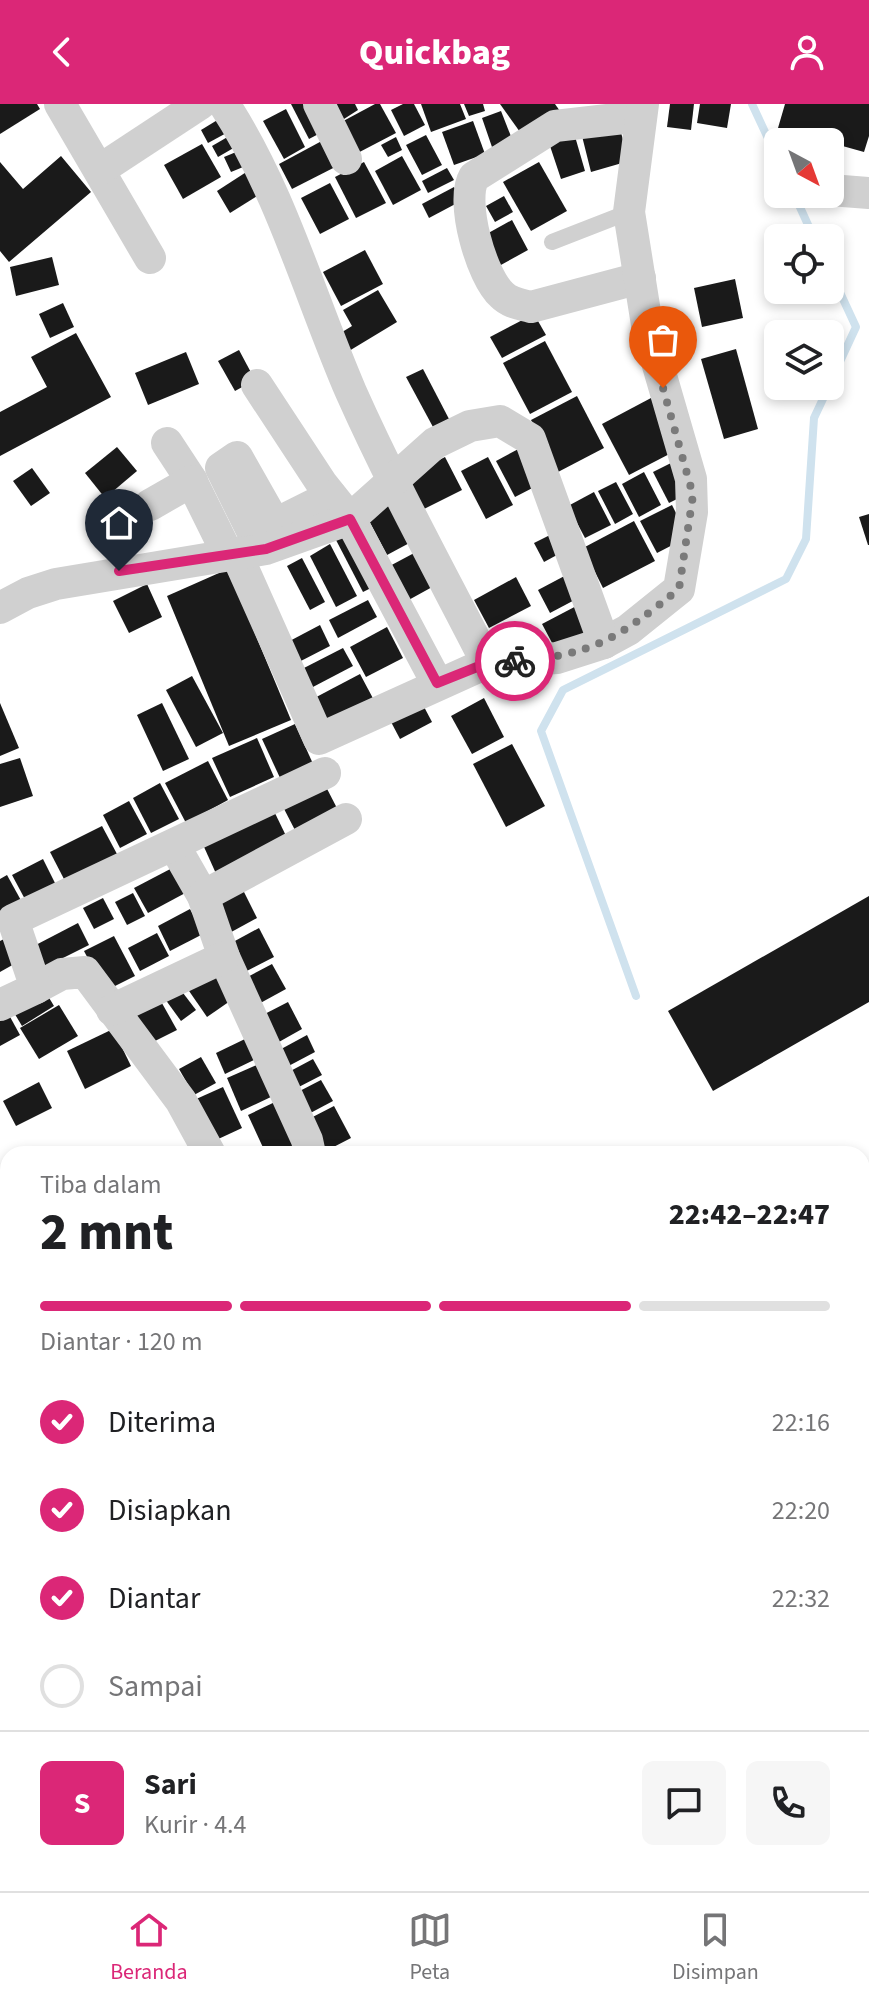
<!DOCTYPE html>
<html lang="id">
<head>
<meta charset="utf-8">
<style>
  :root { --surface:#fff; --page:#f6f6f6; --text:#202124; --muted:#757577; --line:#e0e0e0; --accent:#db2777 }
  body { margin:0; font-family:"Source Sans 3",sans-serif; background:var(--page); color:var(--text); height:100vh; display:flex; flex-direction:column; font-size:30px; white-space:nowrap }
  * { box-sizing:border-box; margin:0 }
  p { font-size:26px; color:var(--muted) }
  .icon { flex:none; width:44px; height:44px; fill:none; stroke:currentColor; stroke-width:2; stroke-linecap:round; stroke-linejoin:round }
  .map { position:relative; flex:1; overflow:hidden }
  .side { position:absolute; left:0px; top:1042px; width:870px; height:746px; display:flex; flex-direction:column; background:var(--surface); border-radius:24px 24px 0 0; box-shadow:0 4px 12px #0003 }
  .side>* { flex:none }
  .needle { width:52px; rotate:139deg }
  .tools { position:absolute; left:764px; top:24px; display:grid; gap:16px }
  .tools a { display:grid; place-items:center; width:80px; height:80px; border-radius:12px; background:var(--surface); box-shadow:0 4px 12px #0003; font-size:40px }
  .pin { position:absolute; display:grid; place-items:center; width:68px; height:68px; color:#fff; margin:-82px -34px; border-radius:50% 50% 50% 0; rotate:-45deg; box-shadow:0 0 8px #0007 }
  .pin .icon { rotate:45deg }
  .courier { position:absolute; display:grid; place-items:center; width:80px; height:80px; margin:-40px; border:6px solid #db2777; border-radius:50%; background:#fff; color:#222; box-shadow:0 2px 10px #0007 }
  .head em { font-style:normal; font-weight:800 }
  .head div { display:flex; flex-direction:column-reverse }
  .head { display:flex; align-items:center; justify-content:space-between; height:136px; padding:0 40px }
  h1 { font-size:52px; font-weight:800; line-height:60px }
  .bar { display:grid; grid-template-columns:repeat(4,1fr); gap:12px 8px; align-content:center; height:96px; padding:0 40px }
  .bar i { height:10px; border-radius:6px; background:var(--line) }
  .bar .on { background:var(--accent) }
  .bar p { grid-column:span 4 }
  .line { display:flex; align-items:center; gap:20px; padding:0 40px; border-top:2px solid var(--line) }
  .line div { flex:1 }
  .round { display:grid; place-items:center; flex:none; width:84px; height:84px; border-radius:12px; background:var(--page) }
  ol { padding:0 40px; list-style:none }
  li { display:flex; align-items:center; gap:24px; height:88px }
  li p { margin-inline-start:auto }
  li .icon { padding:8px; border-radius:50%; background:var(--accent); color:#fff; stroke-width:4 }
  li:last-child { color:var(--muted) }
  li i { width:44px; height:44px; border:4px solid var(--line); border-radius:50% }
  header { display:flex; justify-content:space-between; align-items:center; height:104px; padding:0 40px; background:var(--accent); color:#fff; font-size:36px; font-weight:800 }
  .dock { display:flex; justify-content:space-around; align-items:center; height:112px; border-top:2px solid var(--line); background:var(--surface); font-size:22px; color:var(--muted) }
  .dock a { display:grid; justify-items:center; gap:4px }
  .dock .on { color:var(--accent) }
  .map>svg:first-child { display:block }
</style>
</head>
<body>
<header><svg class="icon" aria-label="back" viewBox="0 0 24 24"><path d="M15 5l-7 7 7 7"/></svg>Quickbag<svg class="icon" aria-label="person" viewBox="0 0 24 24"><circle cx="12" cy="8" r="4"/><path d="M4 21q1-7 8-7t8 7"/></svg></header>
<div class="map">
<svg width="869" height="1787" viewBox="0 0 869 1787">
  <rect width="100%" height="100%" fill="#fff"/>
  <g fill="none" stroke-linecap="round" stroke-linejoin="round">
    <!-- stream -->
    <g stroke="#cfe2ee" stroke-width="8">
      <path d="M 752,0 L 778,56"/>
      <path d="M 794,90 L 814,134"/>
      <path d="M 830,167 L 856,223 L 830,279"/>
      <path d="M 636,892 L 541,627 L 563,586 L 786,475 L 806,435 L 814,314 L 829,282"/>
      <path d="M 862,1279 L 869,1292"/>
    </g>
  </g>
  <!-- building -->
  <g fill="#1a1a1a">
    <path d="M 0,0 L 37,0 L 40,5 L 0,30 Z"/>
    <path d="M 291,0 L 315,0 L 328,25 L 309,35 Z"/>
    <path d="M 319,0 L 355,0 L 358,6 L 333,22 Z"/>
    <path d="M 375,0 L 380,0 L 396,29 L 350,53 L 334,22 Z"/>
    <path d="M 403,0 L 414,0 L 425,21 L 404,32 L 391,6 Z"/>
    <path d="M 421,0 L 460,0 L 466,15 L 431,28 Z"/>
    <path d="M 464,0 L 483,0 L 485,7 L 469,12 Z"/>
    <path d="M 500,0 L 555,0 L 562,10 L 525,35 Z"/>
    <path d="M 670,0 L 694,0 L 691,26 L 667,23 Z"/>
    <path d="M 700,0 L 731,0 L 727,24 L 697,19 Z"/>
    <path d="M 785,0 L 869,0 L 869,32 L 864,48 L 778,24 Z"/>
    <path d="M 286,5 L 305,43 L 284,55 L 263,17 Z"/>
    <path d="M 501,7 L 512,35 L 492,43 L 482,14 Z"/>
    <path d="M 224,12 L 232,26 L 208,39 L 201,26 Z"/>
    <path d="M 473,17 L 485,50 L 454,61 L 442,28 Z"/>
    <path d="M 618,18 L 629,57 L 591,68 L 581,28 Z"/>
    <path d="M 572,22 L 585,67 L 561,75 L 546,30 Z"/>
    <path d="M 231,31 L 237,42 L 218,53 L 212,42 Z"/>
    <path d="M 426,31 L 442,61 L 422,71 L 406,41 Z"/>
    <path d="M 331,32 L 345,58 L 292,85 L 279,60 Z"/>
    <path d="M 396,33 L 402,46 L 388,53 L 381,41 Z"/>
    <path d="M 202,40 L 221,73 L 183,95 L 164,61 Z"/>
    <path d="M 241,46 L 248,61 L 231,68 L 224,53 Z"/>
    <path d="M 61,52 L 91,88 L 9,158 L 0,147 L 0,58 L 23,85 Z"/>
    <path d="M 402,52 L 421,86 L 393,101 L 375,67 Z"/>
    <path d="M 364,58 L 386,99 L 356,114 L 335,73 Z"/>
    <path d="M 539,58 L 567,107 L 531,127 L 503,78 Z"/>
    <path d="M 447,64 L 454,76 L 428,89 L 422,77 Z"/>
    <path d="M 251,65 L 265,87 L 230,109 L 217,87 Z"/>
    <path d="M 330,79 L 349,115 L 320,130 L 301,94 Z"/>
    <path d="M 454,83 L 461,97 L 429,114 L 422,100 Z"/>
    <path d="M 504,92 L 513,108 L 495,118 L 486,102 Z"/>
    <path d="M 512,116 L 528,146 L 499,162 L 483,132 Z"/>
    <path d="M 365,146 L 383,180 L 341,202 L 323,168 Z"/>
    <path d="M 52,153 L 59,181 L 16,192 L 10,163 Z"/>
    <path d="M 735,175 L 743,214 L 702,223 L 694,184 Z"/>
    <path d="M 378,186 L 397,218 L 344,250 L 334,233 L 352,222 L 343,206 Z"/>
    <path d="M 63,199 L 74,223 L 50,234 L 39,210 Z"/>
    <path d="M 534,210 L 546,231 L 502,254 L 490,233 Z"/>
    <path d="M 76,229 L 111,293 L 0,352 L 0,308 L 47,283 L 31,253 Z"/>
    <path d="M 545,237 L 572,288 L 530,310 L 503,259 Z"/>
    <path d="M 736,245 L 758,325 L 724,335 L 701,255 Z"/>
    <path d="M 239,246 L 255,276 L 235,287 L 218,257 Z"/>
    <path d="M 186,248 L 199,280 L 148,301 L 135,269 Z"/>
    <path d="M 423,265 L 449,315 L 433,323 L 406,273 Z"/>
    <path d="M 577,292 L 604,344 L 558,368 L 531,316 Z"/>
    <path d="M 651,294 L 679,345 L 629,371 L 602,320 Z"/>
    <path d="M 524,342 L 544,378 L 515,393 L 496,357 Z"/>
    <path d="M 117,343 L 137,367 L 105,394 L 85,369 Z"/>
    <path d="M 445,353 L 462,386 L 416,409 L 400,376 Z"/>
    <path d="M 488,353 L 513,401 L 486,415 L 461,367 Z"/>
    <path d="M 675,357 L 691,388 L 669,399 L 653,368 Z"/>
    <path d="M 32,364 L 50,389 L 31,402 L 13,377 Z"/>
    <path d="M 644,368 L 661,401 L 639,413 L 622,380 Z"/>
    <path d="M 616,378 L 633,410 L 615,420 L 598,387 Z"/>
    <path d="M 594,388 L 611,421 L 585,434 L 568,402 Z"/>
    <path d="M 395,398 L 415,436 L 387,451 L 367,413 Z"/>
    <path d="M 672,401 L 688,433 L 657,449 L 640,417 Z"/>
    <path d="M 869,410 L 869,441 L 868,441 L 859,413 Z"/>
    <path d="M 634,417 L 655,457 L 603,484 L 583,444 Z"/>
    <path d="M 351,427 L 379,480 L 363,488 L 336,436 Z"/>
    <path d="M 558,427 L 568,445 L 544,458 L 534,439 Z"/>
    <path d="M 330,440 L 357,492 L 336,503 L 310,452 Z"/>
    <path d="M 416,448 L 434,482 L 405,498 L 386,464 Z"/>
    <path d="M 302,454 L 325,498 L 310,506 L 287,462 Z"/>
    <path d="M 228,465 L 291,616 L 229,642 L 167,492 Z"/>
    <path d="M 572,468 L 584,491 L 550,509 L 538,486 Z"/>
    <path d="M 516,473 L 531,502 L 489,524 L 474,496 Z"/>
    <path d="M 147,480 L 162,513 L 129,529 L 113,497 Z"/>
    <path d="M 368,496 L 377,513 L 338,534 L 329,516 Z"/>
    <path d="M 582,499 L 598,531 L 559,552 L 542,520 Z"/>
    <path d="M 320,521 L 330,542 L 295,560 L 284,540 Z"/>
    <path d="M 387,523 L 403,554 L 366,573 L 350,543 Z"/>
    <path d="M 343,544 L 353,562 L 311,584 L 302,565 Z"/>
    <path d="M 360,570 L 376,600 L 321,629 L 305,599 Z"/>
    <path d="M 192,572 L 223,629 L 196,643 L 166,586 Z"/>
    <path d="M 484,594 L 504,633 L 472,650 L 451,612 Z"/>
    <path d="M 0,599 L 19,644 L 0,652 Z"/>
    <path d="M 162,599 L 189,655 L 163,667 L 137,611 Z"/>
    <path d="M 422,599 L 432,618 L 400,635 L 390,616 Z"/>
    <path d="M 295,620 L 314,662 L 281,676 L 262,635 Z"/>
    <path d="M 257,634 L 274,673 L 230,693 L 212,654 Z"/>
    <path d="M 512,640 L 545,702 L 506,723 L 473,660 Z"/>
    <path d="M 20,654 L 33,692 L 0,703 L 0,660 Z"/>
    <path d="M 208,657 L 228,696 L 186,719 L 165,679 Z"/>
    <path d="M 323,677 L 340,710 L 298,732 L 281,699 Z"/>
    <path d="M 160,679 L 179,715 L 151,729 L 133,694 Z"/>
    <path d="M 129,697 L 147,730 L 120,744 L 103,711 Z"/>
    <path d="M 271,701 L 290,740 L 218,774 L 200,734 Z"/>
    <path d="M 102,722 L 117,750 L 65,777 L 50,748 Z"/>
    <path d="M 43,755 L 57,783 L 27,799 L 12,771 Z"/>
    <path d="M 176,762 L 189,787 L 148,809 L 134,784 Z"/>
    <path d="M 7,771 L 23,800 L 0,812 L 0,775 Z"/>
    <path d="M 241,782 L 257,814 L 224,832 L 207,799 Z"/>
    <path d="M 133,789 L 145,812 L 127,821 L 115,798 Z"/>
    <path d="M 869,792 L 869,898 L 713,987 L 668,907 Z"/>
    <path d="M 103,794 L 114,815 L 94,825 L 83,804 Z"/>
    <path d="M 190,805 L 203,830 L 170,847 L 158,822 Z"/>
    <path d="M 78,819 L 89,841 L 41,865 L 30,844 Z"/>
    <path d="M 259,824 L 274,853 L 237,872 L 222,844 Z"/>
    <path d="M 157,829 L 169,852 L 140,867 L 128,844 Z"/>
    <path d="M 114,832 L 135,872 L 105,887 L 84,847 Z"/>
    <path d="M 4,835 L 16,859 L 0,868 L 0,837 Z"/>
    <path d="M 272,860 L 286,885 L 253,903 L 240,877 Z"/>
    <path d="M 213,866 L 233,895 L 207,913 L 187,884 Z"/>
    <path d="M 180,885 L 196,906 L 181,917 L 165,895 Z"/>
    <path d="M 45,887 L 54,902 L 22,922 L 13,907 Z"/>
    <path d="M 158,892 L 177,926 L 147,941 L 129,908 Z"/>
    <path d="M 288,898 L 302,925 L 270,943 L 255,915 Z"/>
    <path d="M 3,900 L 20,931 L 0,942 L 0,902 Z"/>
    <path d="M 59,901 L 78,932 L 39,955 L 20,924 Z"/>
    <path d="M 113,925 L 131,962 L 85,985 L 67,947 Z"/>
    <path d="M 307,931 L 315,948 L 281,966 L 272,950 Z"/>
    <path d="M 247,934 L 256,955 L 225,970 L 216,949 Z"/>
    <path d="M 201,953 L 216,979 L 194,991 L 179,965 Z"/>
    <path d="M 313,955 L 322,971 L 291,987 L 283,971 Z"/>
    <path d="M 259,960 L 273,992 L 241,1007 L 227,974 Z"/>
    <path d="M 321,976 L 333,997 L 301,1014 L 290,992 Z"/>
    <path d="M 39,978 L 52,1004 L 16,1022 L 3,997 Z"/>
    <path d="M 223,983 L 242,1024 L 214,1037 L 194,996 Z"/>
    <path d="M 277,997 L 299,1041 L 281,1050 L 266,1050 L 248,1011 Z"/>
    <path d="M 334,1002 L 351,1034 L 320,1050 L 303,1018 Z"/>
    <path d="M 862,1164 L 869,1180 L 869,1257 L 863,1259 Z"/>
    <path d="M 241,1780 L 279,1780 L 265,1787 L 245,1787 Z"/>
  </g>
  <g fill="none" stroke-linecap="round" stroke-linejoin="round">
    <!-- lane -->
    <path stroke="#d0d0d0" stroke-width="16" d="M 552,138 L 629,108"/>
    <!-- street -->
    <g stroke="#d0d0d0" stroke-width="32">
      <path d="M 60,0 L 150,154"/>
      <path d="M 224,0 C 281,87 310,193 351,288 C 392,380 441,469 487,559"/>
      <path d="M 319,0 L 346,55"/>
      <path d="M 101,65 L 200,0"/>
      <path d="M 830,86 L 869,89"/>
      <path d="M 640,174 L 531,203 C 520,200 510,199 502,191 C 481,172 460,97 474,73 L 555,22 L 641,12"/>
      <path d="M 257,281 L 322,380 L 350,415 L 437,579"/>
      <path d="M 167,339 L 190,374 L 228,451"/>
      <path d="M 150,401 L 192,377"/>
      <path d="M 261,445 L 221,364 L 237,353 L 275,420 L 331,392"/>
      <path d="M 236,449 L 319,635 L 487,559 L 557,554 L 604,539 L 628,526 L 679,485 L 692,408 L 691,375 L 648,227 L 629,108 L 643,0"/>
      <path d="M 0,504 L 28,489 L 56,480 L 266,445 L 350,415 L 435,339 L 470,322 L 500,317 L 530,335 L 604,539"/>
      <path d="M 175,743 L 203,792 L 224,853 L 307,1036 L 310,1050"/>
      <path d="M 203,792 L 346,715"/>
      <path d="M 36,884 L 62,870 L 85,868 L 181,997 L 210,1050"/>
      <path d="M 0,901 L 36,884 L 13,816 L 325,669"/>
      <path d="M 112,906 L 224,853"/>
      <path d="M 0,1306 L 8,1323"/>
      <path d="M 222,1780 L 225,1787"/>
      <path d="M 616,1787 L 630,1780"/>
    </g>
  </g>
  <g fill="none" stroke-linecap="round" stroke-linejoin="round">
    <!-- done -->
    <path stroke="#7a7a7a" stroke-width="8" stroke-dasharray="0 14.4" d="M 515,557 C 592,552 620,533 679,485 L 693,391 L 663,284"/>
    <!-- route -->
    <path stroke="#db2777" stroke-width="10" d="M 119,467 L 266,445 L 350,415 L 437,579 L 487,559 L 515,557"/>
  </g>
</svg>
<div class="tools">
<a><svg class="needle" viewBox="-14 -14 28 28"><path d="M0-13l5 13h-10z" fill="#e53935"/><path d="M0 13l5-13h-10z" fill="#757577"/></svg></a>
<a><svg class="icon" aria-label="locate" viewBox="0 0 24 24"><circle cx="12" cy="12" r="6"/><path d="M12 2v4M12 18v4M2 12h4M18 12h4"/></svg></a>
<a><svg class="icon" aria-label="layers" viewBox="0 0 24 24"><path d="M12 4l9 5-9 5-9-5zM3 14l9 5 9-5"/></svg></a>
</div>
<div class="pin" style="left:663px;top:284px;background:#ea580c"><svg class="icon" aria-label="bag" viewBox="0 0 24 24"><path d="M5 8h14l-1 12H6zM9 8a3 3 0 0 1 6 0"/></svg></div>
<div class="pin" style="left:119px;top:467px;background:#1f2937"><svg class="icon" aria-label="home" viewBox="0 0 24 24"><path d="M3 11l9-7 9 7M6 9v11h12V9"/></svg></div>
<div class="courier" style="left:515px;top:557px"><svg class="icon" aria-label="bike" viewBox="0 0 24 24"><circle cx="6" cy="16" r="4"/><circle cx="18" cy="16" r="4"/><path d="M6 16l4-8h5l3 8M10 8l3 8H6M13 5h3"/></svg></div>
<section class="side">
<div class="head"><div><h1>2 mnt</h1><p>Tiba dalam</p></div><em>22:42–22:47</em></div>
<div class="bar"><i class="on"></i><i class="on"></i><i class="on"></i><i></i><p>Diantar · 120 m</p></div>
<ol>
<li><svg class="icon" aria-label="check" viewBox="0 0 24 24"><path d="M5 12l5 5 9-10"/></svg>Diterima<p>22:16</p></li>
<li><svg class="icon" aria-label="check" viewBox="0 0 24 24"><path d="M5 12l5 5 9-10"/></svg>Disiapkan<p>22:20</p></li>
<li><svg class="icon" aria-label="check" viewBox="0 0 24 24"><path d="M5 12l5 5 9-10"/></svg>Diantar<p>22:32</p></li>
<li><i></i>Sampai</li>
</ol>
<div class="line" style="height:144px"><b class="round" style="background:var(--accent);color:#fff">S</b><div><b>Sari</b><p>Kurir · 4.4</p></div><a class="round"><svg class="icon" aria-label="chat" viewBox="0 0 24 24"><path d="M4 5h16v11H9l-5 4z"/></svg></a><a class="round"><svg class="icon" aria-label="phone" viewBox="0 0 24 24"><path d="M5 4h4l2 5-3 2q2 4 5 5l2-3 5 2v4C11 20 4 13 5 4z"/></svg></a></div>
</section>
</div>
<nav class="dock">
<a class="on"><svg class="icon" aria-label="home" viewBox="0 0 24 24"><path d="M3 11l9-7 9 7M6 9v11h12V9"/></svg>Beranda</a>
<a><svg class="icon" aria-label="map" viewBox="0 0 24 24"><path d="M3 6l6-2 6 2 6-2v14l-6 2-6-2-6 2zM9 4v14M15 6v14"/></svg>Peta</a>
<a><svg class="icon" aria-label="saved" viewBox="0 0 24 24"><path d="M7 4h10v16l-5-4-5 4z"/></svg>Disimpan</a>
</nav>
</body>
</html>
